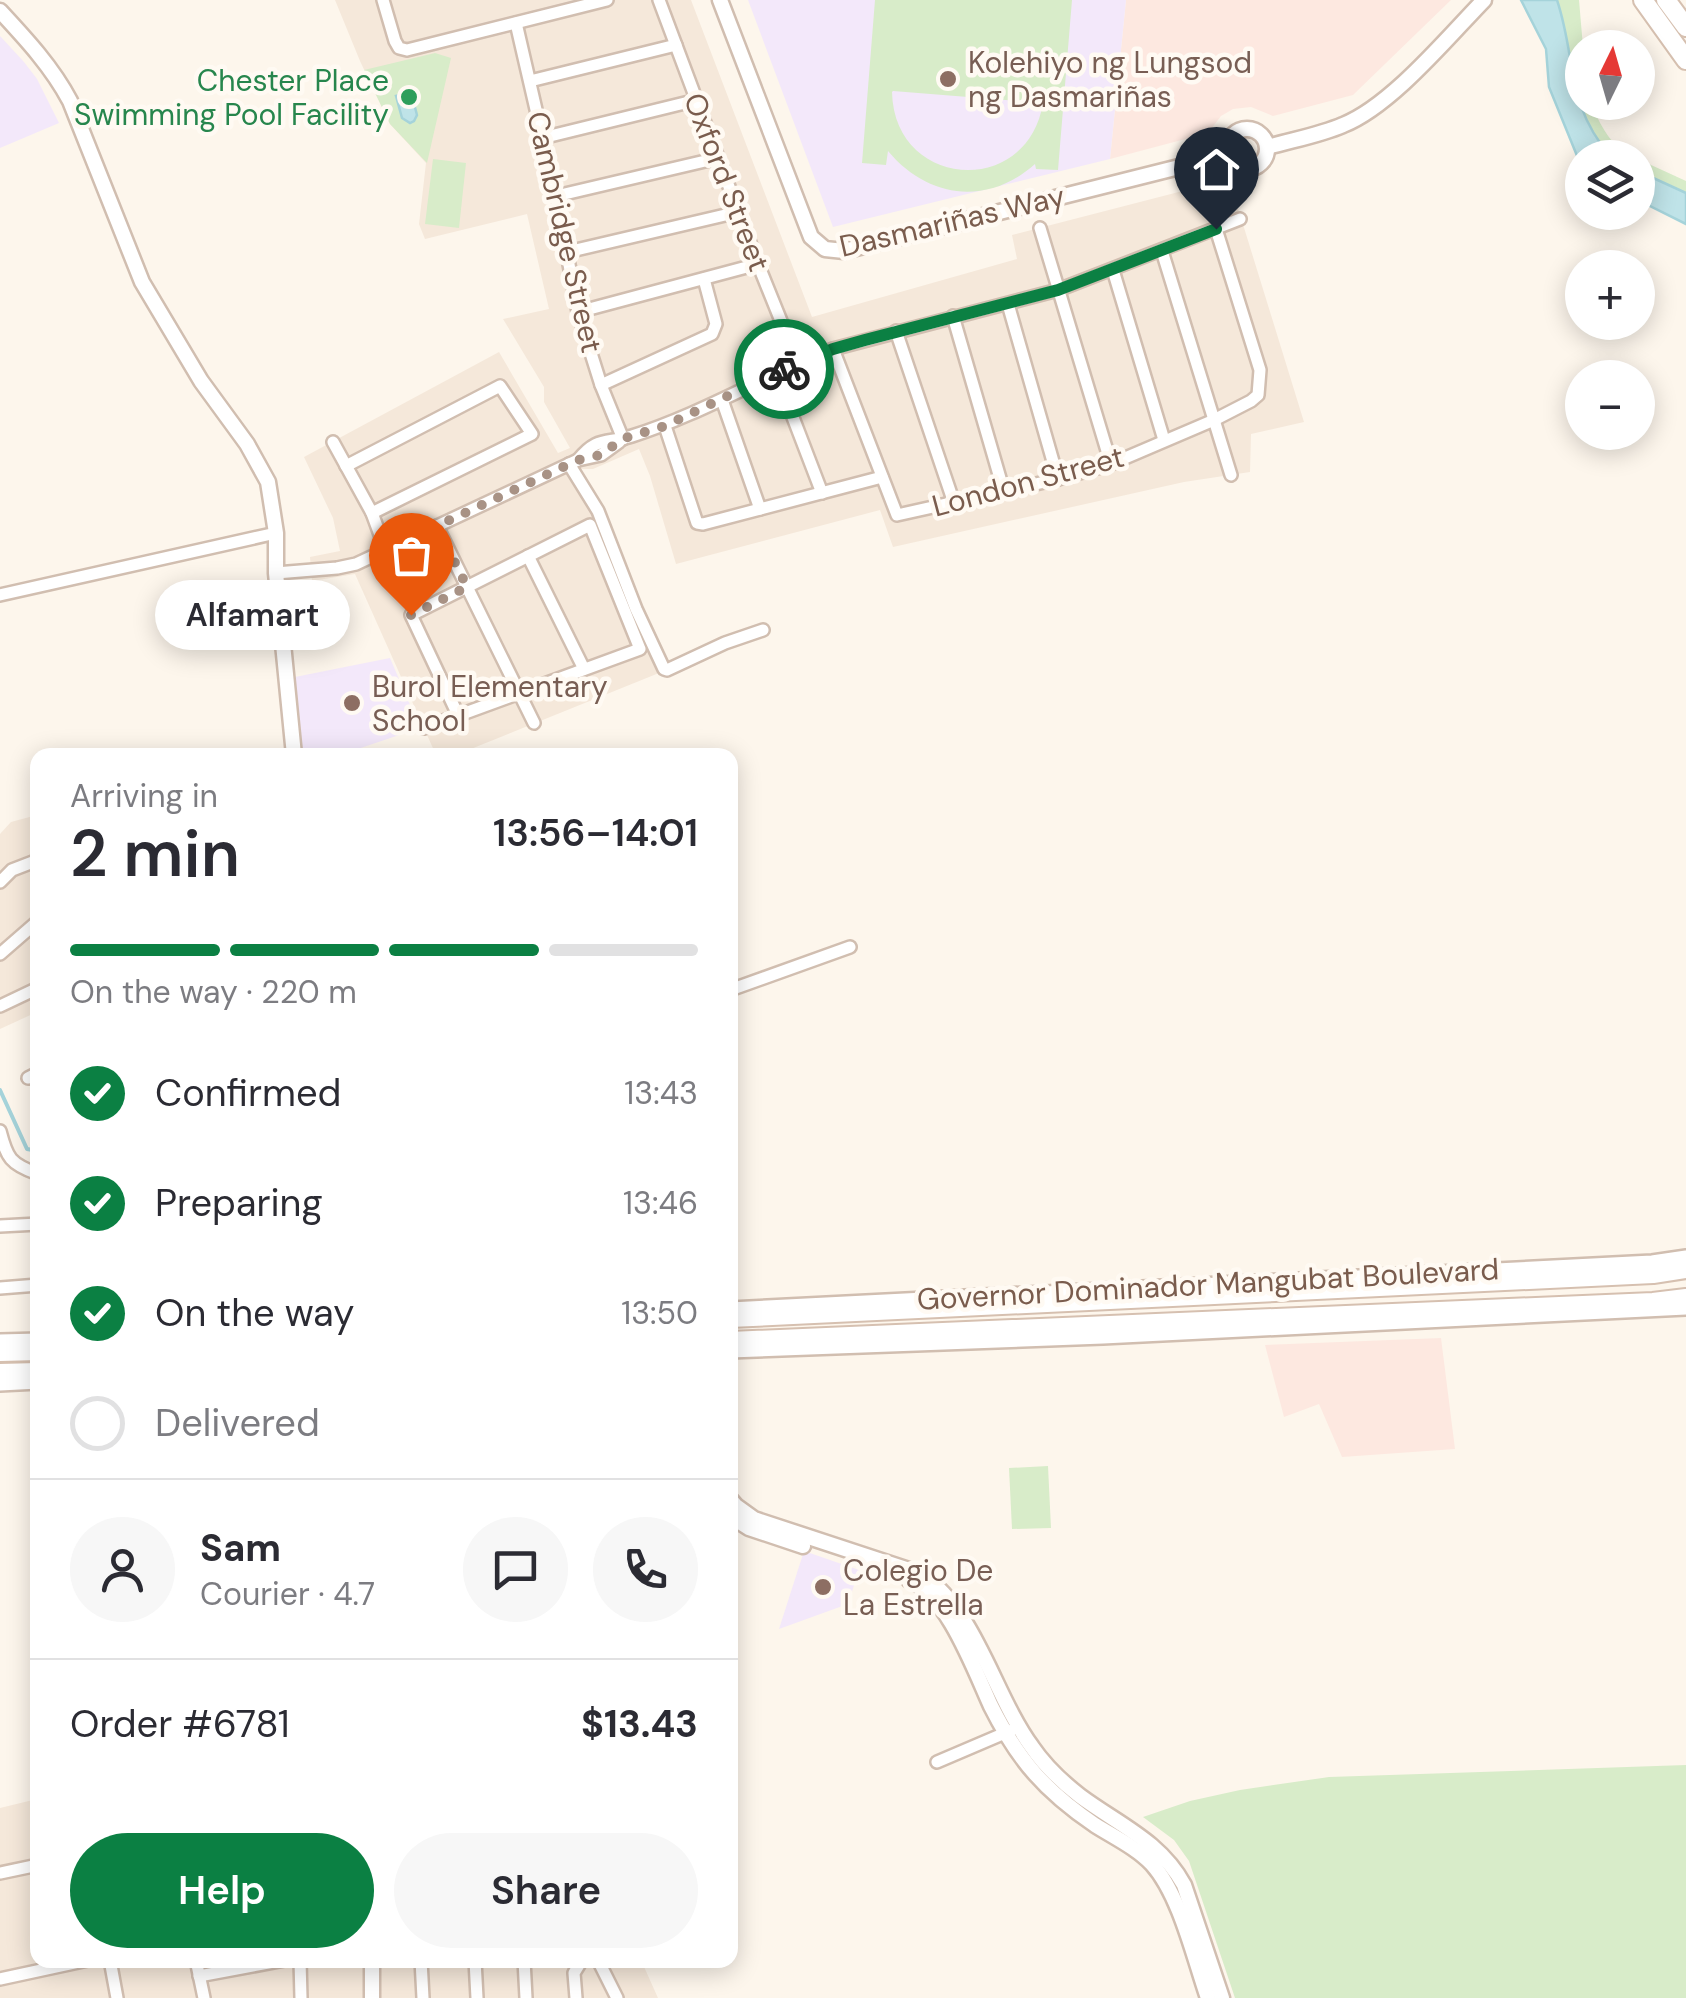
<!DOCTYPE html>
<html lang="en">
<head>
<meta charset="utf-8">
<style>
  :root { --surface:#fff; --page:#f7f7f7; --text:#2b2b33; --muted:#7c7c81; --line:#e1e1e2; --accent:#0b8043 }
  body { margin:0; font-family:"DM Sans",sans-serif; background:var(--page); color:var(--text); height:100vh; display:flex; flex-direction:column; font-size:38px; white-space:nowrap }
  * { box-sizing:border-box; margin:0 }
  p { font-size:32px; color:var(--muted) }
  .icon { flex:none; width:55px; height:55px; fill:none; stroke:currentColor; stroke-width:2; stroke-linecap:round; stroke-linejoin:round }
  .map { position:relative; flex:1; overflow:hidden }
  .details { position:absolute; left:30px; top:748px; width:708px; height:1220px; display:flex; flex-direction:column; background:var(--surface); border-radius:20px; box-shadow:0 5px 25px #0003 }
  .details>* { flex:none }
  .needle { width:65px; rotate:5deg }
  .fabs { position:absolute; left:1565px; top:30px; display:grid; gap:20px }
  .fabs a { display:grid; place-items:center; width:90px; height:90px; border-radius:50%; background:var(--surface); box-shadow:0 5px 25px #0003; font-size:50px }
  .pin { position:absolute; display:grid; place-items:center; width:85px; height:85px; color:#fff; margin:-102px -42px; border-radius:50% 50% 50% 0; rotate:-45deg; box-shadow:0 0 10px #0007 }
  .pin .icon { rotate:45deg }
  .courier { position:absolute; display:grid; place-items:center; width:100px; height:100px; margin:-50px; border:8px solid #0b8043; border-radius:50%; background:#fff; color:#222; box-shadow:0 2px 12px #0007 }
  .bubble { position:absolute; height:70px; border-radius:35px; background:var(--surface); box-shadow:0 5px 25px #0003; font-size:32px; font-weight:600; line-height:70px; text-align:center }
  .overview em { font-style:normal; font-weight:600 }
  .overview div { display:flex; flex-direction:column-reverse }
  .overview { display:flex; align-items:center; justify-content:space-between; height:170px; padding:0 40px }
  h1 { font-size:65px; font-weight:600; line-height:75px }
  .bar { display:grid; grid-template-columns:repeat(4,1fr); gap:15px 10px; align-content:center; height:120px; padding:0 40px }
  .bar i { height:12px; border-radius:8px; background:var(--line) }
  .bar .selected { background:var(--accent) }
  .bar p { grid-column:span 4 }
  .line { display:flex; align-items:center; gap:25px; padding:0 40px; border-top:2px solid var(--line) }
  .line div { flex:1 }
  .round { display:grid; place-items:center; flex:none; width:105px; height:105px; border-radius:52px; background:var(--page) }
  ol { padding:0 40px; list-style:none }
  li { display:flex; align-items:center; gap:30px; height:110px }
  li p { margin-inline-start:auto }
  li .icon { padding:10px; border-radius:50%; background:var(--accent); color:#fff; stroke-width:4 }
  li:last-child { color:var(--muted) }
  li i { width:55px; height:55px; border:5px solid var(--line); border-radius:50% }
  .cta { display:flex; gap:20px; margin-top:auto; padding:20px 40px }
  .cta a { flex:1; height:115px; border-radius:60px; background:var(--accent); color:#fff; font-size:40px; font-weight:600; line-height:115px; text-align:center }
  .cta a+a { background:var(--page); color:var(--text) }
  .map>svg:first-child { display:block }
</style>
</head>
<body>
<div class="map">
<svg width="1686" height="1998" viewBox="0 0 1686 1998">
  <rect width="100%" height="100%" fill="#fdf6ec"/>
  <!-- residential -->
  <g fill="#f5e8da">
    <path d="M 335,0 L 691,0 L 812,317 L 1017,259 L 1012,235 L 1229,179 L 1304,422 L 1251,434 L 1250,472 L 1184,482 L 893,547 L 880,510 L 676,564 L 650,476 L 639,449 L 593,469 L 581,469 L 568,477 L 594,513 L 659,673 L 456,755 L 436,755 L 355,574 L 312,581 L 310,557 L 340,551 L 333,518 L 304,457 L 499,352 L 558,453 L 570,448 L 544,402 L 544,387 L 503,319 L 549,309 L 527,214 L 425,239 L 419,224 L 426,163 L 390,124 L 360,61 Z"/>
    <path d="M 37,815 L 37,1012 L 0,1029 L 0,834 L 11,822 Z"/>
    <path d="M 37,1799 L 38,1960 L 641,1960 L 658,1998 L 0,1998 L 0,1808 Z"/>
  </g>
  <!-- commercial -->
  <g fill="#fde8e0">
    <path d="M 1126,0 L 1451,0 L 1353,95 L 1273,116 L 1251,107 L 1233,109 L 1221,116 L 1208,133 L 1110,159 Z"/>
    <path d="M 1441,1338 L 1455,1449 L 1342,1457 L 1319,1404 L 1284,1417 L 1265,1345 Z"/>
  </g>
  <!-- education -->
  <g fill="#f3e8fa">
    <path d="M 748,0 L 1126,0 L 1110,159 L 833,227 Z"/>
    <path d="M 0,36 L 24,62 L 37,79 L 59,123 L 0,148 Z"/>
    <path d="M 390,658 L 420,728 L 340,755 L 303,755 L 290,678 Z"/>
    <path d="M 804,1551 L 859,1570 L 848,1604 L 779,1629 Z"/>
  </g>
  <!-- green -->
  <g fill="#d8ecc9" fill-rule="evenodd">
    <path d="M 875,0 L 1072,0 L 1058,170 L 1036,169 L 1035,164 C 988,206 928,199 888,151 L 886,165 L 862,163 ZM 892,92 L 893,91 L 1043,103 C 1027,199 894,189 892,92 Z"/>
    <path d="M 1557,0 L 1579,0 L 1583,47 L 1582,102 L 1591,103 C 1600,125 1611,147 1633,157 L 1611,157 L 1596,138 L 1578,103 Z"/>
    <path d="M 435,53 L 451,58 L 427,163 L 390,124 L 364,70 Z"/>
    <path d="M 433,159 L 466,163 L 459,228 L 425,224 Z"/>
    <path d="M 1638,159 L 1686,181 L 1686,193 L 1638,171 Z"/>
    <path d="M 1048,1466 L 1051,1528 L 1012,1529 L 1009,1468 Z"/>
    <path d="M 1686,1765 L 1686,1998 L 1235,1998 L 1189,1861 L 1174,1840 L 1143,1817 L 1190,1801 L 1240,1790 L 1329,1777 Z"/>
  </g>
  <!-- water -->
  <g fill="#bfe3e8" stroke="#a5d3da" stroke-width="2.5">
    <path d="M 1521,0 L 1557,0 C 1577,60 1565,104 1611,157 L 1582,158 L 1582,168 L 1549,87 L 1546,49 Z"/>
    <path d="M 411,92 L 417,115 L 414,121 L 410,123 L 402,118 L 396,96 Z"/>
    <path d="M 1638,171 L 1686,193 L 1686,224 L 1638,200 Z"/>
  </g>
  <g fill="none" stroke-linecap="round" stroke-linejoin="round">
    <!-- stream -->
    <path stroke="#a5d3da" stroke-width="4" d="M 0,1090 L 27,1149 L 38,1151"/>
    <!-- minor casing -->
    <g stroke="#d1beb0" stroke-width="16">
      <g id="minor">
        <path d="M 383,0 L 395,41 L 399,48 L 407,50 L 607,0"/>
        <path d="M 659,0 L 758,264 L 798,363"/>
        <path d="M 516,23 L 556,196 L 578,312 L 601,385 L 623,439"/>
        <path d="M 530,81 L 676,45"/>
        <path d="M 542,138 L 697,100"/>
        <path d="M 556,196 L 718,158"/>
        <path d="M 1040,228 L 1111,464"/>
        <path d="M 1162,251 L 1231,475"/>
        <path d="M 567,252 L 738,212"/>
        <path d="M 1113,270 L 1164,440"/>
        <path d="M 1008,304 L 1058,479"/>
        <path d="M 578,312 L 758,264"/>
        <path d="M 953,316 L 1004,492"/>
        <path d="M 896,331 L 954,503"/>
        <path d="M 833,349 L 897,515 L 1058,479 L 1111,464 L 1214,420 L 1251,401 L 1258,395 L 1260,370 L 1216,229"/>
        <path d="M 776,373 L 822,493"/>
        <path d="M 601,385 L 712,334 L 716,324 L 704,279"/>
        <path d="M 722,400 L 760,509"/>
        <path d="M 665,426 L 697,523 L 703,524 L 882,477"/>
        <path d="M 333,442 L 372,513 L 386,551"/>
        <path d="M 578,460 C 597,436 606,444 632,436 C 702,414 765,375 833,349 L 1058,290 L 1240,219"/>
        <path d="M 569,464 L 598,511 L 636,609 L 664,669 L 667,670 L 725,643 L 763,630"/>
        <path d="M 346,466 L 500,386 L 532,434 L 372,513"/>
        <path d="M 437,526 L 534,723"/>
        <path d="M 528,556 L 584,669"/>
        <path d="M 276,573 L 337,568 L 356,564 L 578,460 L 601,455 L 619,442"/>
        <path d="M 0,595 L 276,533"/>
        <path d="M 424,728 L 640,649 L 590,525 L 411,615 L 458,715"/>
        <path d="M 0,882 L 12,870 L 38,860"/>
        <path d="M 0,954 L 38,921"/>
        <path d="M 730,990 L 850,947"/>
        <path d="M 0,1006 L 38,988"/>
        <path d="M 28,1078 L 38,1073"/>
        <path d="M 0,1131 C 7,1158 10,1164 38,1174"/>
        <path d="M 0,1226 L 38,1224"/>
        <path d="M 0,1288 L 38,1285"/>
        <path d="M 730,1308 L 1652,1261 L 1686,1256"/>
        <path d="M 0,1340 L 38,1339"/>
        <path d="M 730,1352 L 1103,1338 L 1686,1309"/>
        <path d="M 0,1385 L 38,1383"/>
        <path d="M 937,1762 L 1012,1730"/>
        <path d="M 0,1873 L 38,1865"/>
        <path d="M 110,1960 L 117,1998"/>
        <path d="M 196,1960 L 204,1998"/>
        <path d="M 300,1960 L 301,1998"/>
        <path d="M 421,1960 L 423,1998"/>
        <path d="M 475,1960 L 477,1998"/>
        <path d="M 524,1960 L 526,1998"/>
        <path d="M 598,1960 L 617,1998"/>
        <path d="M 199,1976 L 285,1960"/>
        <path d="M 0,1979 L 88,1960"/>
        <path d="M 576,1998 L 574,1973 L 582,1960"/>
      </g>
    </g>
    <!-- tertiary casing -->
    <g stroke="#d1beb0" stroke-width="19">
      <g id="tertiary">
        <path d="M 720,0 L 811,237 L 825,249 L 844,251 L 1227,155"/>
        <path d="M 0,11 C 26,39 52,67 70,101 L 142,282 L 201,381 L 247,444 L 268,482 L 276,533 L 276,573 L 294,755"/>
        <circle cx="1247" cy="149" r="20"/>
        <path d="M 1268,147 C 1292,140 1320,135 1343,125 C 1391,106 1447,38 1484,0"/>
        <path d="M 730,1499 L 736,1506 L 754,1519 L 921,1574 C 977,1612 993,1694 1032,1747 C 1045,1766 1062,1782 1080,1796 C 1119,1825 1160,1841 1184,1885 L 1222,1998"/>
        <path d="M 730,1516 L 749,1528 L 803,1546"/>
        <path d="M 909,1580 C 946,1592 975,1671 991,1706 C 1018,1760 1045,1791 1095,1825 C 1114,1837 1137,1848 1152,1864 C 1180,1895 1194,1958 1208,1998"/>
        <path d="M 372,1960 L 372,1998"/>
      </g>
    </g>
    <!-- secondary casing -->
    <g stroke="#d6c0b0" stroke-width="22">
      <g id="secondary">
        <path d="M 1643,0 L 1686,60"/>
        <path d="M 1666,0 L 1686,27"/>
        <path d="M 730,1318 L 1653,1274 L 1686,1269"/>
        <path d="M 730,1341 L 1653,1302 L 1686,1298"/>
        <path d="M 0,1352 L 38,1351"/>
        <path d="M 0,1373 L 38,1372"/>
      </g>
    </g>
    <!-- minor -->
    <use href="#minor" stroke="#fff" stroke-width="11"/>
    <!-- tertiary -->
    <use href="#tertiary" stroke="#fff" stroke-width="14"/>
    <!-- secondary -->
    <use href="#secondary" stroke="#fff" stroke-width="18"/>
  </g>
  <g fill="none" stroke-linecap="round" stroke-linejoin="round">
    <!-- done -->
    <path stroke="#a89285" stroke-width="10" stroke-dasharray="0 18" d="M 411,615 L 467,587 L 437,526 L 578,460 L 601,455 L 622,439 L 665,426 L 784,369"/>
    <!-- route -->
    <path stroke="#0b8043" stroke-width="12" d="M 784,369 L 833,349 L 865,340 L 1058,290 L 1216,229"/>
  </g>
  <!-- markers -->
  <g fill="#8d6e63" stroke="#fffaf3" stroke-width="4">
    <circle cx="948" cy="79" r="10"/>
    <circle cx="352" cy="703" r="10"/>
    <circle cx="823" cy="1587" r="10"/>
  </g>
  <circle fill="#2e9e5b" stroke="#fffaf3" stroke-width="4" cx="409" cy="97" r="10"/>
  <g text-anchor="middle" dominant-baseline="central" stroke-width="9" stroke-linejoin="round" paint-order="stroke">
    <!-- education labels -->
    <g font-size="30" fill="#785e54" stroke="#fffaf3" text-anchor="start">
      <text x="968" y="62">Kolehiyo ng Lungsod<tspan x="968" dy="34">ng Dasmariñas</tspan></text>
      <text x="372" y="686">Burol Elementary<tspan x="372" dy="34">School</tspan></text>
      <text x="843" y="1570">Colegio De<tspan x="843" dy="34">La Estrella</tspan></text>
    </g>
    <!-- leisure labels -->
    <g font-size="30" fill="#27864d" stroke="#fffaf3" text-anchor="end">
      <text x="389" y="80">Chester Place<tspan x="389" dy="34">Swimming Pool Facility</tspan></text>
    </g>
    <!-- street labels -->
    <g font-size="30" fill="#7a5c4d" stroke="#fffaf3">
      <text transform="translate(727 182) rotate(69)">Oxford Street</text>
      <text transform="translate(952 221) rotate(-13)">Dasmariñas Way</text>
      <text transform="translate(565 232) rotate(77)">Cambridge Street</text>
      <text transform="translate(1028 481) rotate(-15)">London Street</text>
      <text transform="translate(1208 1284) rotate(-3)">Governor Dominador Mangubat Boulevard</text>
    </g>
  </g>
</svg>
<div class="fabs">
<a><svg class="needle" viewBox="-14 -14 28 28"><path d="M0-13l5 13h-10z" fill="#e53935"/><path d="M0 13l5-13h-10z" fill="#7c7c81"/></svg></a>
<a><svg class="icon" aria-label="layers" viewBox="0 0 24 24"><path d="M12 4l9 5-9 5-9-5zM3 14l9 5 9-5"/></svg></a>
<a>+</a>
<a>−</a>
</div>
<div class="pin" style="left:411px;top:615px;background:#ea580c"><svg class="icon" aria-label="bag" viewBox="0 0 24 24"><path d="M5 8h14l-1 12H6zM9 8a3 3 0 0 1 6 0"/></svg></div>
<div class="pin" style="left:1216px;top:229px;background:#1f2937"><svg class="icon" aria-label="home" viewBox="0 0 24 24"><path d="M3 11l9-7 9 7M6 9v11h12V9"/></svg></div>
<div class="courier" style="left:784px;top:369px"><svg class="icon" aria-label="bike" viewBox="0 0 24 24"><circle cx="6" cy="16" r="4"/><circle cx="18" cy="16" r="4"/><path d="M6 16l4-8h5l3 8M10 8l3 8H6M13 5h3"/></svg></div>
<div class="bubble" style="left:155px;top:580px;width:195px">Alfamart</div>
<section class="details">
<div class="overview"><div><h1>2 min</h1><p>Arriving in</p></div><em>13:56–14:01</em></div>
<div class="bar"><i class="selected"></i><i class="selected"></i><i class="selected"></i><i></i><p>On the way · 220 m</p></div>
<ol>
<li><svg class="icon" aria-label="check" viewBox="0 0 24 24"><path d="M5 12l5 5 9-10"/></svg>Confirmed<p>13:43</p></li>
<li><svg class="icon" aria-label="check" viewBox="0 0 24 24"><path d="M5 12l5 5 9-10"/></svg>Preparing<p>13:46</p></li>
<li><svg class="icon" aria-label="check" viewBox="0 0 24 24"><path d="M5 12l5 5 9-10"/></svg>On the way<p>13:50</p></li>
<li><i></i>Delivered</li>
</ol>
<div class="line" style="height:180px"><a class="round"><svg class="icon" aria-label="person" viewBox="0 0 24 24"><circle cx="12" cy="8" r="4"/><path d="M4 21q1-7 8-7t8 7"/></svg></a><div><b>Sam</b><p>Courier · 4.7</p></div><a class="round"><svg class="icon" aria-label="chat" viewBox="0 0 24 24"><path d="M4 5h16v11H9l-5 4z"/></svg></a><a class="round"><svg class="icon" aria-label="phone" viewBox="0 0 24 24"><path d="M5 4h4l2 5-3 2q2 4 5 5l2-3 5 2v4C11 20 4 13 5 4z"/></svg></a></div>
<div class="line" style="height:130px"><div>Order #6781</div><b>$13.43</b></div>
<div class="cta"><a>Help</a><a>Share</a></div>
</section>
</div>
</body>
</html>
